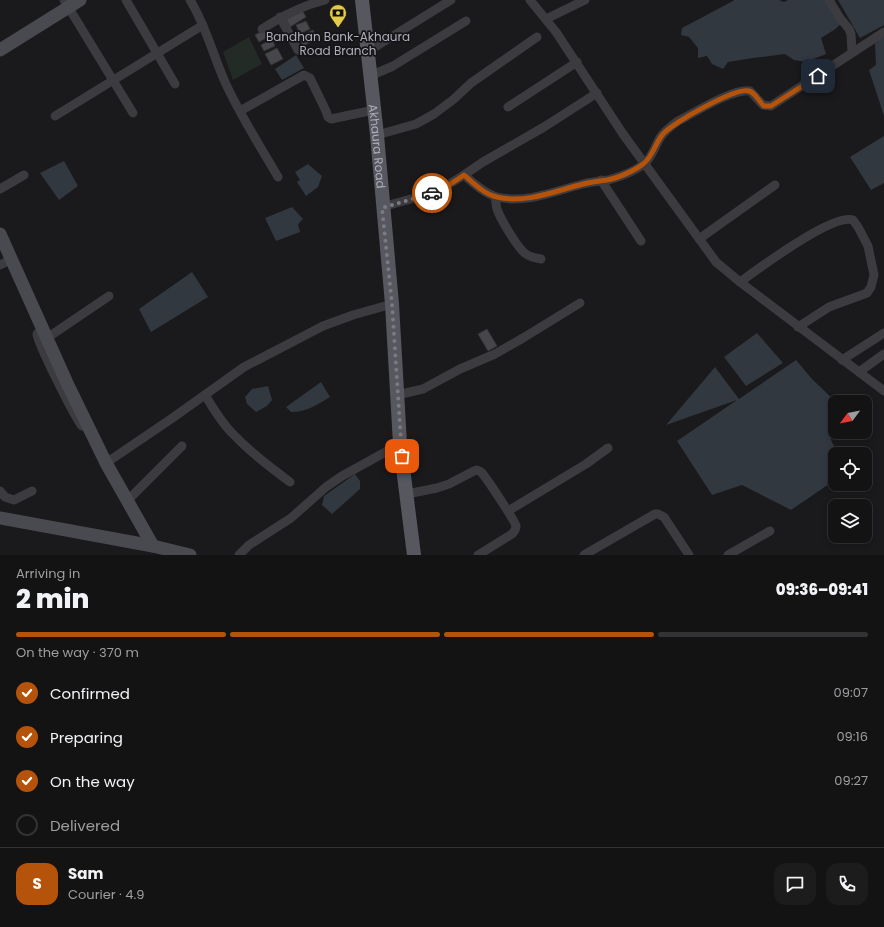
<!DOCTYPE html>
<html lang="en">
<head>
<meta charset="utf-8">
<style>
  :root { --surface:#141314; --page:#1d1c1d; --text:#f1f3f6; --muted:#9d9ea0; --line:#333234; --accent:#b45309 }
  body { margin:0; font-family:Poppins,sans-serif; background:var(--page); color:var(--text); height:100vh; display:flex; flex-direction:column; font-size:15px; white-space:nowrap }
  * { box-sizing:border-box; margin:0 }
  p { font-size:13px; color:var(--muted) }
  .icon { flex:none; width:22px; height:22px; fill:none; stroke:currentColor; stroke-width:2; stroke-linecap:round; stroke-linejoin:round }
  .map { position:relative; height:555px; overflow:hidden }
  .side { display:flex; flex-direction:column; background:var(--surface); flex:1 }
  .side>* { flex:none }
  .needle { width:26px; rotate:238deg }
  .buttons { position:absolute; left:828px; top:395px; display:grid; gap:8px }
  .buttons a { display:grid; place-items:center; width:44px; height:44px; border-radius:8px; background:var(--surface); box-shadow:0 2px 6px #0003,0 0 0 1px var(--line); font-size:20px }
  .pin { position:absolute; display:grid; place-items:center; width:34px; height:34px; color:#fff; margin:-17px; border-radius:8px; box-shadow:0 2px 6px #0006 }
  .courier { position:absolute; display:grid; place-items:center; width:40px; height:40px; margin:-20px; border:3px solid #b45309; border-radius:50%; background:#fff; color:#222; box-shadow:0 1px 5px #0007 }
  .summary em { font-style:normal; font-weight:800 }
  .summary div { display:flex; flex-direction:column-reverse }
  .summary { display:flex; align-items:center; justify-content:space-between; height:68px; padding:0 16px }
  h1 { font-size:26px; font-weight:800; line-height:30px }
  .bar { display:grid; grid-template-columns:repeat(4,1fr); gap:6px 4px; align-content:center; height:48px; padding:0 16px }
  .bar i { height:5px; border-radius:3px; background:var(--line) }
  .bar .selected { background:var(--accent) }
  .bar p { grid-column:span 4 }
  .line { display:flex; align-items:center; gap:10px; padding:0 16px; border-top:1px solid var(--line) }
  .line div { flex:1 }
  .round { display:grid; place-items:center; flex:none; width:42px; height:42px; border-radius:12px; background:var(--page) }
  ol { padding:0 16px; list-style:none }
  li { display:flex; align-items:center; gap:12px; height:44px }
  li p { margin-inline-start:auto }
  li .icon { padding:4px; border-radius:50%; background:var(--accent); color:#fff; stroke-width:4 }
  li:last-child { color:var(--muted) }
  li i { width:22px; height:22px; border:2px solid var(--line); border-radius:50% }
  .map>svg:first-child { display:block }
</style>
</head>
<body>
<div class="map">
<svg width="884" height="555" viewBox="0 0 884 555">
  <rect width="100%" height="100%" fill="#1a191b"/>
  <!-- green -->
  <path fill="#232b26" d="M 249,37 L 262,64 L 233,80 L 223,52 Z"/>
  <!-- water -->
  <g fill="#323840">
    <path d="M 734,0 L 779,0 L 784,2 L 788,0 L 827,0 L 841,24 L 834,30 L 821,38 L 826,54 L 806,62 L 794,60 L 785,54 L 753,58 L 728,62 L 723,69 L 712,64 L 707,56 L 698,58 L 698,48 L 689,37 L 681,35 L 682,28 L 733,1 Z"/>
    <path d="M 838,0 L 884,0 L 884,25 L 860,38 Z"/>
    <path d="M 884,37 L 884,116 L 869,70 L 876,65 L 875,43 Z"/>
    <path d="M 296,55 L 304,68 L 282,80 L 275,69 Z"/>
    <path d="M 884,136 L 884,183 L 871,190 L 850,157 Z"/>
    <path d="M 64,161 L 78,186 L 59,200 L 40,173 Z"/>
    <path d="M 308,164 L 322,176 L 318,187 L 306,196 L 297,182 L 300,180 L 295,172 Z"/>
    <path d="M 292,207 L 303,219 L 298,224 L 300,232 L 276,241 L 265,218 Z"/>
    <path d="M 192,272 L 208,297 L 151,332 L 139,309 Z"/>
    <path d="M 757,333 L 783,363 L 746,386 L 724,357 Z"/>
    <path d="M 796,360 L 812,379 L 835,401 L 831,440 L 838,454 L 835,454 L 835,480 L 791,510 L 742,485 L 712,495 L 677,441 L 737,400 L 666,425 L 715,367 L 739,399 Z"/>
    <path d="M 321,382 L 330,397 C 316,405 308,412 291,412 L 286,407 Z"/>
    <path d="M 268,386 L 272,400 L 267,406 L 256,412 L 247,404 L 245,397 L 252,389 Z"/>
    <path d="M 355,474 L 360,481 L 360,489 L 332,514 L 322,505 L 324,496 Z"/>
  </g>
  <!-- building -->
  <g fill="#47464b" stroke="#343337">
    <path d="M 302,10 L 306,17 L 290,27 L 286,19 Z"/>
    <path d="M 306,21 L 310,29 L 300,34 L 296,25 Z"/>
    <path d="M 266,29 L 270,36 L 259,42 L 255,35 Z"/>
    <path d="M 313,30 L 317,39 L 303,46 L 299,37 Z"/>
    <path d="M 272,39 L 275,46 L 264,51 L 261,45 Z"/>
    <path d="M 277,48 L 283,59 L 271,65 L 265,54 Z"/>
    <path d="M 487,329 L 497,346 L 488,351 L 478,334 Z"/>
  </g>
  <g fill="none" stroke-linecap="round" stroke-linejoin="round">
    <!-- street -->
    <g stroke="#3b3b40" stroke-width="9">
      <path d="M 64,0 L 133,113"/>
      <path d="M 126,0 L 175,84"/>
      <path d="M 190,0 C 206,26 213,55 225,82 C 240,115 260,146 278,177"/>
      <path d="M 530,0 L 556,32 L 623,134 L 716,262 L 740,282 L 884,391"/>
      <path d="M 829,0 L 840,18 L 849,29 L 851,34 L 852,52"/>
      <path d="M 280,17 L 298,50"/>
      <path d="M 546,19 L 585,0"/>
      <path d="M 262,29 C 282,16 301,6 325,0"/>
      <path d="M 367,52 L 451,0"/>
      <path d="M 370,76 L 393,66 L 466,21"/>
      <path d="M 508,107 L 577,62"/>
      <path d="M 240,111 L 304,75 L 310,78 L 326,111 L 328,117 L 331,119 L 374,110"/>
      <path d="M 55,116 L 203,25"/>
      <path d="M 377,135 L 416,124 L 434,114 L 454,99 L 471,83 L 537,37"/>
      <path d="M 464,175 L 483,162 L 544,127 L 597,93"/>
      <path d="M 601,180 L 641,241"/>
      <path d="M 0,189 L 24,175"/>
      <path d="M 495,197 C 496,201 496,205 497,209 C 500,218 518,249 526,254 C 530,257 535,258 541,259"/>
      <path d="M 382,207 L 436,192 L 464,175 C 473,183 485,194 497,197 C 526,204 555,191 583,184 C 591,182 600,181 608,180 C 619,177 635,171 644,164 C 652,158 655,146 660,138 C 664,131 671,126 678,121 C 694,113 733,88 750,91 L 763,105 L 771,106 L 884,32"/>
      <path d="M 699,239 L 775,185"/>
      <path d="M 0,265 L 12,259"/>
      <path d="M 740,282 C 758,269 833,213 853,220 L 858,227 L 868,246 L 874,275 L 871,287 L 867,293 L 829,307 L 798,327"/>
      <path d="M 43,328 L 37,334 C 38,344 75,418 82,426"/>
      <path d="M 47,338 L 109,296"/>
      <path d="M 842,360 L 884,333"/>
      <path d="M 859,372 L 884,354"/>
      <path d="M 205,395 C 213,408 221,422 232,433 C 250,452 270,467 290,482"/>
      <path d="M 397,395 L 423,389 L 460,369 L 495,354 L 523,338 L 580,303"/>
      <path d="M 106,463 L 171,419 L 244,367 L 323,326 L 353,315 L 392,304"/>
      <path d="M 0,491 L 5,497 L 14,500 L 32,491"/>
      <path d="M 407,494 L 437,488 L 449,484 L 474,471 L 477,470 L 481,472 C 486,477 515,521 516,526 C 516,530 514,532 512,534 L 478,555"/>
      <path d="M 127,501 L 182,446"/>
      <path d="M 508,511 L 586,464 L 608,448"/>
      <path d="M 239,555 L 249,545 L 291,518 L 326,487 L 342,476 L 400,444"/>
      <path d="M 584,555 L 655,514 L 658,514 L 664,517 L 689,555"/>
      <path d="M 728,555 L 770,531"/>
    </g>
    <!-- secondary -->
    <g stroke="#494950" stroke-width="13">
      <path d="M 0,50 L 80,0"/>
      <path d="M 0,234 L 67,383 L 106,463 L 153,546"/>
      <path d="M 0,518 L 153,546 L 190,555"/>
    </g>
    <!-- primary -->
    <path stroke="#57575f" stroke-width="14" id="s1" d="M 362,0 L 377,135 L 392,304 L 400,444 L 414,555"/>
  </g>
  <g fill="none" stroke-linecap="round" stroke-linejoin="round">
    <!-- done -->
    <path stroke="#7a7a82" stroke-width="4" stroke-dasharray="0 7.2" d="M 402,456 L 392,304 L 382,208 L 432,193"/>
    <!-- route -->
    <path stroke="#b45309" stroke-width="5" d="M 432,193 L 446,187 L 464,175 C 473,183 484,194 497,197 C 526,204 555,191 583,184 C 591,182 599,181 607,180 C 618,178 634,171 643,164 C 653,157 655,143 663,134 C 672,123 736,87 749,91 C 756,93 758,101 764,106 L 771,106 L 818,76"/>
  </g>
  <!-- icons -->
  <defs>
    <g id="bank-pin" transform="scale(0.9)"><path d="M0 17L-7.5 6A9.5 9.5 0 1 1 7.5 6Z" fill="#e3cb49" stroke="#151416"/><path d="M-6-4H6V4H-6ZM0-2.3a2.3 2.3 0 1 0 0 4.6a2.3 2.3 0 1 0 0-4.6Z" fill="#111"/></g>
  </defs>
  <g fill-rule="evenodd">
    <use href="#bank-pin" x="338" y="13"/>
  </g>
  <g text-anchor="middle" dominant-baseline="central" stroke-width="3.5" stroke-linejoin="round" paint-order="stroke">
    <!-- poi labels -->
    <g font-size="12" fill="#adaeba" stroke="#151416">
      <text x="338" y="36">Bandhan Bank-Akhaura<tspan x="338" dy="14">Road Branch</tspan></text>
    </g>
    <!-- street labels -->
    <g font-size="12" fill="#adaeba" stroke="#151416">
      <text stroke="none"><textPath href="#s1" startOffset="147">Akhaura Road</textPath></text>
    </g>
  </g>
</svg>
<div class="buttons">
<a><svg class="needle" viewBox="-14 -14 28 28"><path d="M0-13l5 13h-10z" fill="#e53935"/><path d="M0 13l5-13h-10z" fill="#9d9ea0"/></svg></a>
<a><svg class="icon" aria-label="locate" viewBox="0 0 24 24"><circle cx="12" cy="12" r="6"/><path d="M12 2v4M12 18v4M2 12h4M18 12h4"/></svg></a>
<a><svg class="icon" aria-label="layers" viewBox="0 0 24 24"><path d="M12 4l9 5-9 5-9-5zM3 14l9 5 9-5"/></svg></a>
</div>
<div class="pin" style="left:402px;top:456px;background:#ea580c"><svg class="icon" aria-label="bag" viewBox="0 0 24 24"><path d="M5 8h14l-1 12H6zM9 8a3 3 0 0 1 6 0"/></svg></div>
<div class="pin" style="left:818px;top:76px;background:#1f2937"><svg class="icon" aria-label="home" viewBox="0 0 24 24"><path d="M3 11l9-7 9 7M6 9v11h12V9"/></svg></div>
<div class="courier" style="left:432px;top:193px"><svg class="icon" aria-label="car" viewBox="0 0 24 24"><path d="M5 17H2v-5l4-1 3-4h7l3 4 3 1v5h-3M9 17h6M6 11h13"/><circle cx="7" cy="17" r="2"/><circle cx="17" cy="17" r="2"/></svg></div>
</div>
<section class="side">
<div class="summary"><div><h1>2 min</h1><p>Arriving in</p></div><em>09:36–09:41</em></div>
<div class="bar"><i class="selected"></i><i class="selected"></i><i class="selected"></i><i></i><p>On the way · 370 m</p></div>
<ol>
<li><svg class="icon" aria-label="check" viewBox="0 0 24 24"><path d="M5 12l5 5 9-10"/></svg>Confirmed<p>09:07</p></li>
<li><svg class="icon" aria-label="check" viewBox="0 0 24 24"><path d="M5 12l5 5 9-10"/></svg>Preparing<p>09:16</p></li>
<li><svg class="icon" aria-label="check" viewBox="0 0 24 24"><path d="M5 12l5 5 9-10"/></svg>On the way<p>09:27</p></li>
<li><i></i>Delivered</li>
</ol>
<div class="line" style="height:72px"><b class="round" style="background:var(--accent);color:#fff">S</b><div><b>Sam</b><p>Courier · 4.9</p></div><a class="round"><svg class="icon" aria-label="chat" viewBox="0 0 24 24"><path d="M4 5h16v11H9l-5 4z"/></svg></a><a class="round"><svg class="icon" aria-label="phone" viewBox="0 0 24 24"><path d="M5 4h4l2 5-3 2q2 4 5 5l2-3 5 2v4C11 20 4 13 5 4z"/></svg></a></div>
</section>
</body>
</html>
